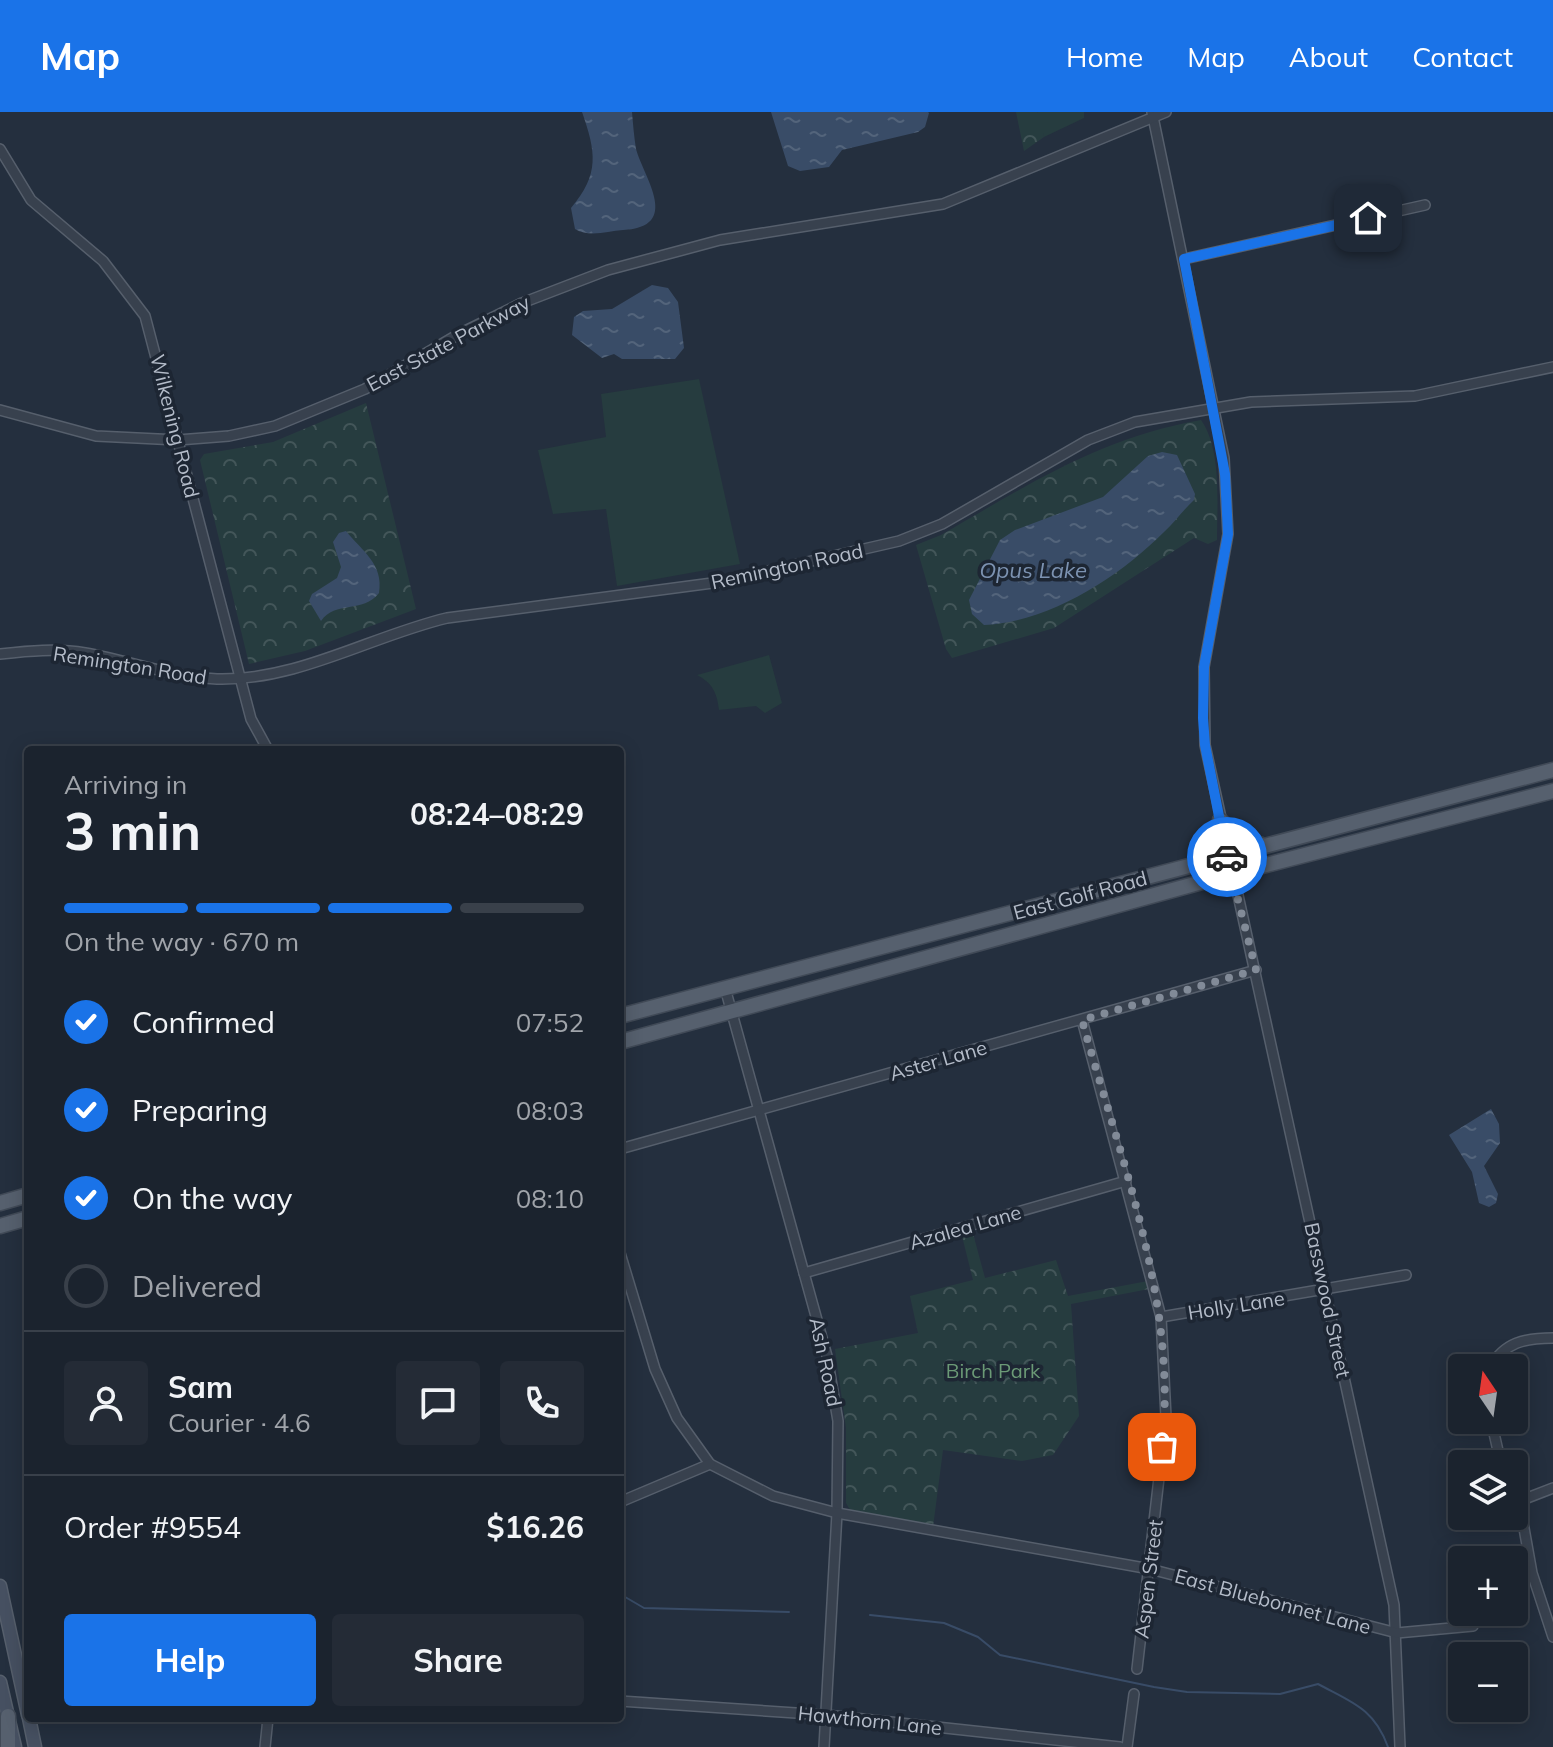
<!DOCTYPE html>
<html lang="en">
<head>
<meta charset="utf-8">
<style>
  :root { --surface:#1b232e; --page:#242b36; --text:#f1f3f6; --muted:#a0a4aa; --line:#39404a; --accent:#1a73e8 }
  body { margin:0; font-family:Mulish,sans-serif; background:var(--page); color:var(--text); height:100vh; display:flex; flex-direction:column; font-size:30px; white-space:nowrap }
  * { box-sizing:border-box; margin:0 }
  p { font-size:26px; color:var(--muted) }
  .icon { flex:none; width:44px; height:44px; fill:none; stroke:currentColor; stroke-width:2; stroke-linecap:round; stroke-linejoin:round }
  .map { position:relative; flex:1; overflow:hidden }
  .details { position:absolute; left:24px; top:634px; width:600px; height:976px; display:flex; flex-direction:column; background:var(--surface); border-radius:8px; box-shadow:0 4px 20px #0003,0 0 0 2px var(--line) }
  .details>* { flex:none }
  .needle { width:52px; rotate:347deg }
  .tools { position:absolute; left:1448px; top:1242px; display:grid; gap:16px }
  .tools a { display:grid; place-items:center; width:80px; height:80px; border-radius:8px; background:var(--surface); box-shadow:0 4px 20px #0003,0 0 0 2px var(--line); font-size:40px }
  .pin { position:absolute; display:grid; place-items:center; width:68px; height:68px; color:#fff; margin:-34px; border-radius:16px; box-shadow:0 4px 12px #0006 }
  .courier { position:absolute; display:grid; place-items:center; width:80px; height:80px; margin:-40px; border:6px solid #1a73e8; border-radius:50%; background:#fff; color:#222; box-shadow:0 2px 10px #0007 }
  .headline em { font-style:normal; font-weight:700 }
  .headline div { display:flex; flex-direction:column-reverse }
  .headline { display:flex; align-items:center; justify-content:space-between; height:136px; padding:0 40px }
  h1 { font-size:52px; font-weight:700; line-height:60px }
  .bar { display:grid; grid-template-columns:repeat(4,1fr); gap:12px 8px; align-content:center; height:96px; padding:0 40px }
  .bar i { height:10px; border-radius:6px; background:var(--line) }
  .bar .on { background:var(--accent) }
  .bar p { grid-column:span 4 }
  .line { display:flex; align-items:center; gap:20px; padding:0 40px; border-top:2px solid var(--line) }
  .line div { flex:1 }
  .round { display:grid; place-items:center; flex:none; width:84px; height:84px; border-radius:8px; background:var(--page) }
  ol { padding:0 40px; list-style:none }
  li { display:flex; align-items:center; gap:24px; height:88px }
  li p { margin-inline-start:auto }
  li .icon { padding:8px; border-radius:50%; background:var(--accent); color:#fff; stroke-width:4 }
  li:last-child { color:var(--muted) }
  li i { width:44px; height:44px; border:4px solid var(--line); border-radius:50% }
  .cta { display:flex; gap:16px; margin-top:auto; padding:16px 40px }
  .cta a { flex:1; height:92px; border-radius:8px; background:var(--accent); color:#fff; font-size:32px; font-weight:700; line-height:92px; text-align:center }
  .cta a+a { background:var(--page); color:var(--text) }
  header { display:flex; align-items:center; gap:48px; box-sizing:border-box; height:112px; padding:0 40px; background:var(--accent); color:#fff }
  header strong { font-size:38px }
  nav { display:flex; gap:44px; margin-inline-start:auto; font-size:28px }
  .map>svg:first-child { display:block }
</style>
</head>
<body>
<header>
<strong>Map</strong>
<nav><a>Home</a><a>Map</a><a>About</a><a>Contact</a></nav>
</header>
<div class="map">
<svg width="1553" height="1635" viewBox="0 0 1553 1635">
  <defs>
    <pattern id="forest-crowns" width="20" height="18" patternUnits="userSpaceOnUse" patternTransform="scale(2)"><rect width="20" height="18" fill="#263c3f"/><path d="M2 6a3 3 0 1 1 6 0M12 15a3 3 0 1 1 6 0" fill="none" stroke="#435659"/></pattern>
    <pattern id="water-ripples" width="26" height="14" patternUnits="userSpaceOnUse" patternTransform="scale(2)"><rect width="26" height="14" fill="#394c67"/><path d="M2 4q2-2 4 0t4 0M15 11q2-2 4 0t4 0" fill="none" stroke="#53647b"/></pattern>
  </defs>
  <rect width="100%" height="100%" fill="#242f3e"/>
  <!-- grass -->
  <g fill="#263c3f">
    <path d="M 1037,0 L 1084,0 L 1084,6 L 1044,25 Z"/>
    <path d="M 699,267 L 740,452 L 617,474 L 606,397 L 553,402 L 538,338 L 606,325 L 601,282 Z"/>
    <path d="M 769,543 L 782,591 L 765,601 L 756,594 L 719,598 C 717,580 712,571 697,563 Z"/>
  </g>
  <!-- forest -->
  <g fill="url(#forest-crowns)">
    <path d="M 1016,0 L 1037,0 L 1041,5 L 1044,25 L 1024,39 Z"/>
    <path d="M 366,291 L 416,497 L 305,539 L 249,552 L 200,348 L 204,342 L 273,330 Z"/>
    <path d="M 1201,308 C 1222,338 1217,392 1217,428 L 1208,432 L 1194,426 L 1054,516 L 952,546 L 946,537 L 916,433 L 941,423 C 1028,373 1099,326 1201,308 Z"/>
    <path d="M 972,1118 L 985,1166 L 1056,1148 L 1068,1184 L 1148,1169 L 1149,1177 L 1071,1192 L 1079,1304 L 1053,1343 L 1022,1349 L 943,1338 L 933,1415 L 852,1401 L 846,1391 L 846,1316 L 835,1237 L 918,1221 L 910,1184 L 973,1168 L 961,1120 Z"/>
  </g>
  <!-- water -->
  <g fill="url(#water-ripples)">
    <path d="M 582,0 L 632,0 C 633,12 634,25 636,37 C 644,66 682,115 623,118 C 607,119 590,126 575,117 L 571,96 C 600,62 596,40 582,0 Z"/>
    <path d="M 771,0 L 928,0 L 929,1 L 925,15 L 918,20 L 842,38 L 829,55 L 800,59 L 788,54 Z"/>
    <path d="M 652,173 L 668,176 L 678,190 L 684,236 L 675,247 L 622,247 L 614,242 L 602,246 L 572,223 L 574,205 L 583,199 L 612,197 Z"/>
    <path d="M 1162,340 L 1177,343 L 1195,382 L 1194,388 C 1183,398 1175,410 1164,420 C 1119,465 1050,510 984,513 L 972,502 L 969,488 L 1000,428 L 1015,418 L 1103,385 L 1148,344 Z"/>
    <path d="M 346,419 C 362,439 384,452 379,481 C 363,502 335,488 321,509 L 309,489 L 312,482 L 337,466 L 341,455 L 333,430 L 339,421 Z"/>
    <path d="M 1491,997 L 1499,1012 L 1500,1031 L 1484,1054 L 1498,1082 L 1496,1091 L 1489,1095 L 1479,1091 L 1472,1060 L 1449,1023 Z"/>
  </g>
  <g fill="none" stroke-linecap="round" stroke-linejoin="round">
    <!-- stream -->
    <g stroke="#394c67" stroke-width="2">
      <path d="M 620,1482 L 644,1496 L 789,1500"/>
      <path d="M 870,1503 L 944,1511 L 978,1525 L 1000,1543 L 1154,1575 L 1187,1580 L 1280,1582 L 1318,1572 C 1351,1590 1374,1596 1388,1635"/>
    </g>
    <!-- minor casing -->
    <g stroke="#565f6c" stroke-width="12">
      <g id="minor">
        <path d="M 1152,0 L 1224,346 L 1228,422 L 1204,555 L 1205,633 L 1394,1493 L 1400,1635"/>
        <path d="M 0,37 L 31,88 L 103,149 L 145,204 L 251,607 L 268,638"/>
        <path d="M 1184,147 L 1425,93"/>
        <path d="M 0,298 L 96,324 L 178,328 L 229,324 L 275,314 L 365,277 L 459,222 L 522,191 L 608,158 L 720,128 L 943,92 L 1166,0"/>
        <path d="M 0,542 C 28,539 57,536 85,541 C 130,549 172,565 217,567 C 298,569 371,524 447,506 L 720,470 L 899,429 L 942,412 L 1088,328 L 1135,310 L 1251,290 L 1415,284 L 1553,255"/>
        <path d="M 725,876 L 827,1244 L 838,1309 L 837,1401 L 824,1635"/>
        <path d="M 1082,908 L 1161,1205 L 1166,1305 L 1137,1557"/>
        <path d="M 620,1037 L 1256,858"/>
        <path d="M 620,1141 L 655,1257 L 677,1306 L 710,1352 L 773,1384 L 837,1401 L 1150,1457 L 1397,1521 L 1473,1514"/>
        <path d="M 804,1161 L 1126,1069"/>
        <path d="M 1161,1205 L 1406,1163"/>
        <path d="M 1490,1256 C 1504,1230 1525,1226 1553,1226"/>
        <path d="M 1491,1308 L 1501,1352"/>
        <path d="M 1514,1382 L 1522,1405 L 1532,1461 L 1553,1525"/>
        <path d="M 620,1390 L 710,1352"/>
        <path d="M 1517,1390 L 1553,1376"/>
        <path d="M 620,1589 L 826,1603 L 1120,1635"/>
        <path d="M 265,1635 L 268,1606"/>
        <path d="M 1127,1635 L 1134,1582"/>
      </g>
    </g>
    <!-- secondary casing -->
    <g stroke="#565f6c" stroke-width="15">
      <g id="secondary">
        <path d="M 0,1474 L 28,1603"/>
        <path d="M 0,1570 L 15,1635"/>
        <path d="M 29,1606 L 35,1635"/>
      </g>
    </g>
    <!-- primary casing -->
    <g stroke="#414a57" stroke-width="17">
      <g id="primary">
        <path d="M 1220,708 L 1239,727 L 1262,733"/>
        <path d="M 620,904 L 1553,658"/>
        <path d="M 620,930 L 1231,762 L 1553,679"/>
        <path d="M 0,1091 L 28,1083"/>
        <path d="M 0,1114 L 28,1106"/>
        <path d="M 8,1635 L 8,1604"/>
      </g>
    </g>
    <!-- minor -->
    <use href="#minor" stroke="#38414e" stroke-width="9"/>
    <!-- secondary -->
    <use href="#secondary" stroke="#465061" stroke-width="12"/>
    <!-- primary -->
    <use href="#primary" stroke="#56606e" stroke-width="14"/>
  </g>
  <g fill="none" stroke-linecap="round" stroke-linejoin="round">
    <!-- done -->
    <path stroke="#828b98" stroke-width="8" stroke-dasharray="0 14.4" d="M 1162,1335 C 1178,1190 1120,1046 1082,908 L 1256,858 L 1227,745"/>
    <!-- route -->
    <path stroke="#1a73e8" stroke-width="10" d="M 1227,745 L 1205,633 L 1203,606 L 1204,555 L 1228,422 L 1225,362 L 1184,147 L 1368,106"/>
  </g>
  <g text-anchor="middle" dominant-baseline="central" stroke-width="7" stroke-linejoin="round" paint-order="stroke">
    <!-- street labels -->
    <g font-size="20" fill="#b4bcc9" stroke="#1d2633">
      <text transform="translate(448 231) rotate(-28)">East State Parkway</text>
      <text transform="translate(175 314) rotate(76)">Wilkening Road</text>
      <text transform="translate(787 454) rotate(-12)">Remington Road</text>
      <text transform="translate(130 553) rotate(9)">Remington Road</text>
      <text transform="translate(1080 783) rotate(-15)">East Golf Road</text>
      <text transform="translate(938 948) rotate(-16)">Aster Lane</text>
      <text transform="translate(965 1115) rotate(-16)">Azalea Lane</text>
      <text transform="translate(1328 1188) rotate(78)">Basswood Street</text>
      <text transform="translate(1236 1193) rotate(-9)">Holly Lane</text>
      <text transform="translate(826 1250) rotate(78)">Ash Road</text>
      <text transform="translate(1148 1467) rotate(-83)">Aspen Street</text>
      <text transform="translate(1273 1489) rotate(15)">East Bluebonnet Lane</text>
      <text transform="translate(870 1608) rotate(6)">Hawthorn Lane</text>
    </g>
    <!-- park labels -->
    <g font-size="20" fill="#6b9a76" stroke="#1d2633">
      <text x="993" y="1258">Birch Park</text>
    </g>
    <!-- water labels -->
    <g font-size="22" font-style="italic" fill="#7c92b1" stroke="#1d2633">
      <text x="1033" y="458">Opus Lake</text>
    </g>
  </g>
</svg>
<div class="tools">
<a><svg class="needle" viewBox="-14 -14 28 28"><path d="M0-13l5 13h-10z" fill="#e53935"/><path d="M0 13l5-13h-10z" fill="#a0a4aa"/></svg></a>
<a><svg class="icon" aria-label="layers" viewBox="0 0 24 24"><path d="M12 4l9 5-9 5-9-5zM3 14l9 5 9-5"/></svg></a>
<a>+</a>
<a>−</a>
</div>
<div class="pin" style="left:1162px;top:1335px;background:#ea580c"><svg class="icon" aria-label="bag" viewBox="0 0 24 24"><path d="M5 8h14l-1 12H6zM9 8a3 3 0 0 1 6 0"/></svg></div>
<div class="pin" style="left:1368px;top:106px;background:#1f2937"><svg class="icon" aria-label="home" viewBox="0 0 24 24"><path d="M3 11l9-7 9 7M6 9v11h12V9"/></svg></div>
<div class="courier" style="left:1227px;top:745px"><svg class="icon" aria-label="car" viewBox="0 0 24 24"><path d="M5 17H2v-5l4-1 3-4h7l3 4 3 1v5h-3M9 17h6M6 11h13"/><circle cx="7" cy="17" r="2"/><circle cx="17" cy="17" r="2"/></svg></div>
<section class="details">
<div class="headline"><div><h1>3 min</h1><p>Arriving in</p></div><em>08:24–08:29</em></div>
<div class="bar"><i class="on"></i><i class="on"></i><i class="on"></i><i></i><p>On the way · 670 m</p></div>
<ol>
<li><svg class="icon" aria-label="check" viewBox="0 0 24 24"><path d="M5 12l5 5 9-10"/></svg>Confirmed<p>07:52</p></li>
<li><svg class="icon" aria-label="check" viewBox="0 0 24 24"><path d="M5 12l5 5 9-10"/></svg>Preparing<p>08:03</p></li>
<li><svg class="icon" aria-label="check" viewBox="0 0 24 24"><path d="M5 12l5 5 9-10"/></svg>On the way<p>08:10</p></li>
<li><i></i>Delivered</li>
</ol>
<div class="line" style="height:144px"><a class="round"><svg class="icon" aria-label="person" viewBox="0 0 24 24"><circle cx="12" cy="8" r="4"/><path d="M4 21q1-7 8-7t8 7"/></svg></a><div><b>Sam</b><p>Courier · 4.6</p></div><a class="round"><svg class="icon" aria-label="chat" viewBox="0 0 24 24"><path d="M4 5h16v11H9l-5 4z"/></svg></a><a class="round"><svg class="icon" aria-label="phone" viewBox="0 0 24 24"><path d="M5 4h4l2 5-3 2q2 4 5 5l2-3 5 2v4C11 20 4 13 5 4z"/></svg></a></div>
<div class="line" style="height:104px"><div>Order #9554</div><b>$16.26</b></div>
<div class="cta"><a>Help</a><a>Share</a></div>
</section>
</div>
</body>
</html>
